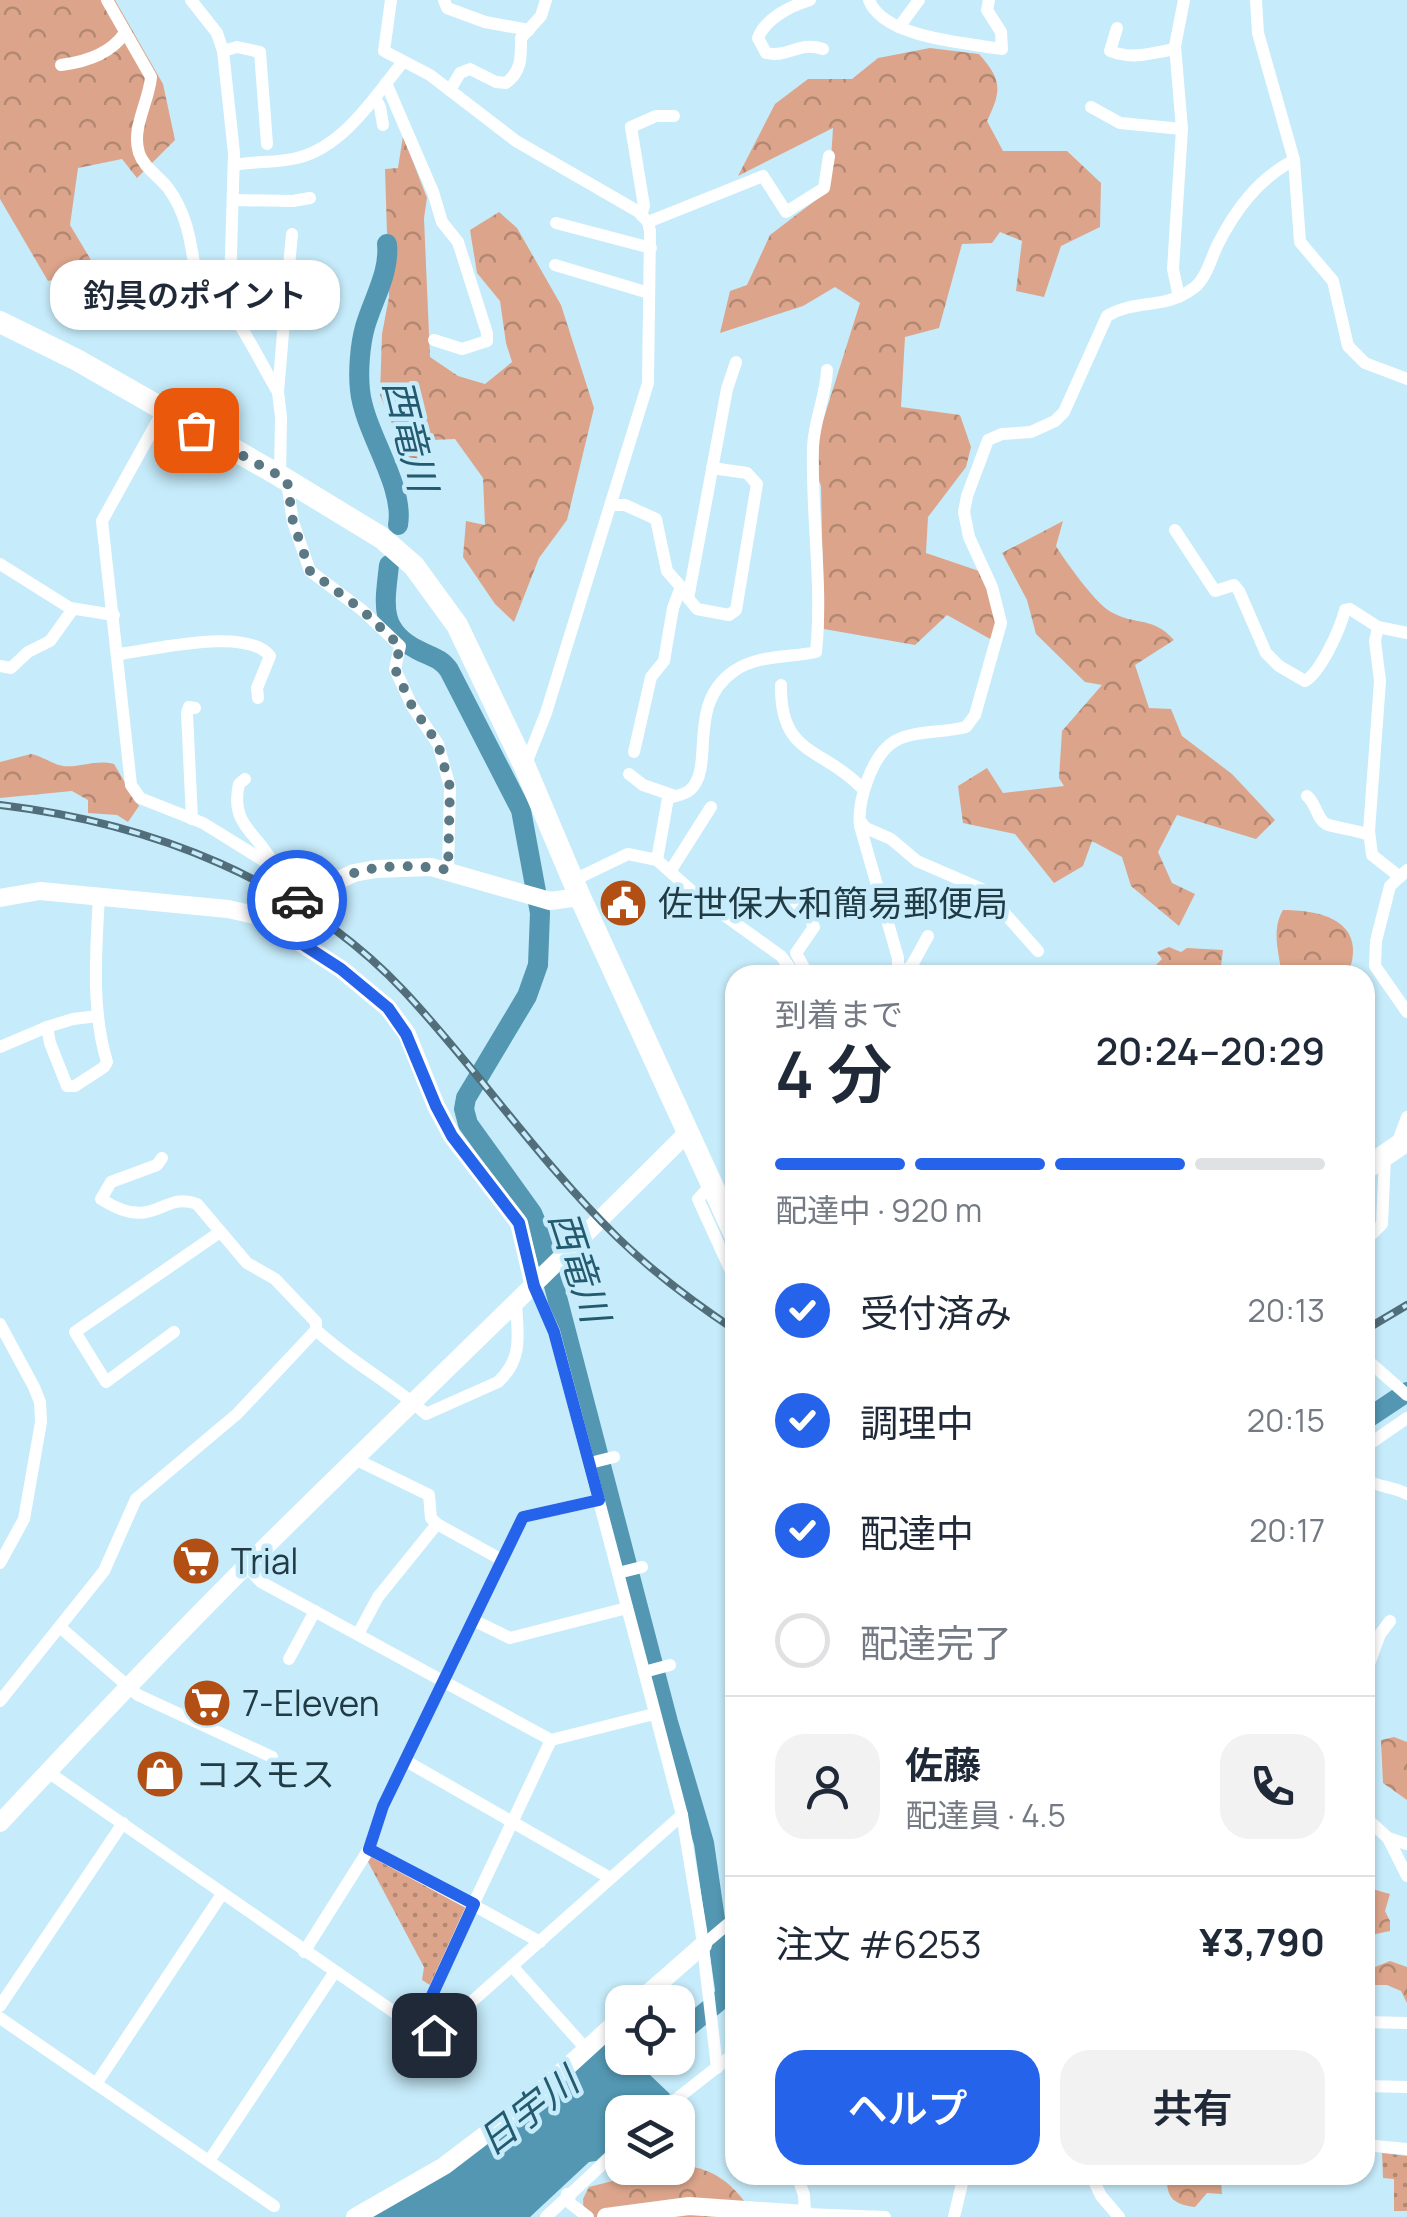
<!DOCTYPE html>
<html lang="ja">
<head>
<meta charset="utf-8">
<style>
  :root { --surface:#fff; --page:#f2f2f3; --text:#1f2937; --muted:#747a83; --line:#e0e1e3; --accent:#2563eb }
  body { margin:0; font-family:Manrope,"Noto Sans JP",sans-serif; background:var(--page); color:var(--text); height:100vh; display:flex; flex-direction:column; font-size:38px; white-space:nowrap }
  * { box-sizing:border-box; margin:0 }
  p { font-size:32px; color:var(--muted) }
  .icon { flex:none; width:55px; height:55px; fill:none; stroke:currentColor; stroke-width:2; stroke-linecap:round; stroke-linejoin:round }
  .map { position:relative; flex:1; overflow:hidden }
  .panel { position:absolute; left:725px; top:965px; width:650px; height:1220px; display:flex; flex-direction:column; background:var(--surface); border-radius:30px; box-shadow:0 2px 8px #0004 }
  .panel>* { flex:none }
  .controls { position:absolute; left:605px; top:1985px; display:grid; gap:20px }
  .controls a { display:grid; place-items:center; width:90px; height:90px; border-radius:20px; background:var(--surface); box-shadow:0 2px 8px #0004; font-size:50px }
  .pin { position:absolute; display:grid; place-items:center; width:85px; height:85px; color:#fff; margin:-42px; border-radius:20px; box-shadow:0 5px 15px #0006 }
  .courier { position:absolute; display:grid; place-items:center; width:100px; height:100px; margin:-50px; border:8px solid #2563eb; border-radius:50%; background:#fff; color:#222; box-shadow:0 2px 12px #0007 }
  .bubble { position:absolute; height:70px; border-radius:30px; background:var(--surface); box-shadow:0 2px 8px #0004; font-size:32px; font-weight:600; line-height:70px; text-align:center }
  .summary em { font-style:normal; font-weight:600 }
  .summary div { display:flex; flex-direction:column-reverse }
  .summary { display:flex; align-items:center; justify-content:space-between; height:170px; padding:0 50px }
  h1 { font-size:65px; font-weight:600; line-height:75px }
  .bar { display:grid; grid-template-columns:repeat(4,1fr); gap:15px 10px; align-content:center; height:120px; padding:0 50px }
  .bar i { height:12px; border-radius:8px; background:var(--line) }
  .bar .current { background:var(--accent) }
  .bar p { grid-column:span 4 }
  .line { display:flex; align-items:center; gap:25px; padding:0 50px; border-top:2px solid var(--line) }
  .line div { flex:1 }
  .round { display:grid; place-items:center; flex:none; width:105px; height:105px; border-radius:30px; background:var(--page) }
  ol { padding:0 50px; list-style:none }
  li { display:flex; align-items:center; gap:30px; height:110px }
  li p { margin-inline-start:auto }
  li .icon { padding:10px; border-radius:50%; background:var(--accent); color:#fff; stroke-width:4 }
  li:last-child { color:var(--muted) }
  li i { width:55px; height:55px; border:5px solid var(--line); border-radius:50% }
  .action { display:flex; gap:20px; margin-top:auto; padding:20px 50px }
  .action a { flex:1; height:115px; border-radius:30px; background:var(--accent); color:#fff; font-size:40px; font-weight:600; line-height:115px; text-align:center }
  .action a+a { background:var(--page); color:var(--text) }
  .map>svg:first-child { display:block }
</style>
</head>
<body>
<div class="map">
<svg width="1407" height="2217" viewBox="0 0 1407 2217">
  <defs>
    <pattern id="forest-crowns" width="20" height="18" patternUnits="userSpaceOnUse" patternTransform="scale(2.5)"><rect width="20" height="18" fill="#dca58b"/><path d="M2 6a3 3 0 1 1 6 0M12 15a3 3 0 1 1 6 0" fill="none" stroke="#b28873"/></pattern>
    <pattern id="park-dots" width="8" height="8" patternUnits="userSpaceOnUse" patternTransform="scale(2.5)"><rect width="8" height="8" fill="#dca58b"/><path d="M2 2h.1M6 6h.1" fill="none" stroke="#b28873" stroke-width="1.8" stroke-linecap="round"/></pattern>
  </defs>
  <rect width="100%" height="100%" fill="#c6ebfa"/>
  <!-- forest -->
  <g fill="url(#forest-crowns)">
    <path d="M 0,0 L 115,0 L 163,84 L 175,140 L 137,178 L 122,159 L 78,168 L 70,225 L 97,270 L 48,281 L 0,199 Z"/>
    <path d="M 930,48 L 979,54 C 1002,80 1002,90 987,121 L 1003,151 L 1067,151 L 1101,183 L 1100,227 L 1061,246 L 1044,297 L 1016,291 L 1022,241 L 1000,232 L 992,243 L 962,244 L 939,328 L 905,337 L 901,407 L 960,415 L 971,447 L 966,467 L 928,517 L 926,553 L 982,572 L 1000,630 L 992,640 L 947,615 L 915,645 L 824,629 L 821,486 L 811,459 L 860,303 L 835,287 L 803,306 L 720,333 L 730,291 L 747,285 L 770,235 L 829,190 L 833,128 L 738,176 L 775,104 L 808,79 L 852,79 L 878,58 Z"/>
    <path d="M 403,136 L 427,198 L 424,218 L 430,357 L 458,376 L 485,384 L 512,362 L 506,343 L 500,301 L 477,273 L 470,230 L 499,212 L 517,228 L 561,305 L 594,408 L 567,520 L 539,558 L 514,622 L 495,604 L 463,557 L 466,521 L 485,525 L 483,478 L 455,439 L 433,440 L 413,474 L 380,395 L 382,334 L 389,297 L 385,169 L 398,168 Z"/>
    <path d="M 1063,521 L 1056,546 C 1065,561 1096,604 1111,612 C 1136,626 1153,616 1174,640 L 1135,665 L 1149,708 L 1171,709 L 1182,736 L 1232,774 L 1275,820 L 1256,839 L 1177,815 L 1158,852 L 1172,883 L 1195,894 L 1179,926 L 1131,886 L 1122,857 L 1092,841 L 1083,866 L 1054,883 L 1015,834 L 963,823 L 958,786 L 987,768 L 1003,793 L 1064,786 L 1059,778 L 1062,731 L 1102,685 L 1085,682 L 1036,634 L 1027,600 L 1002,553 Z"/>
    <path d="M 31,754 C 42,756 52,764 63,766 C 80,768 95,759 114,764 L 139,806 L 128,822 L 117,815 L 88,813 L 88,800 L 72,791 L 0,798 L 0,762 Z"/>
    <path d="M 1283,910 C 1327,910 1368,924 1348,975 L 1282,975 C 1279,953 1271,930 1283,910 Z"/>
    <path d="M 1169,947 L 1181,952 L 1187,948 L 1223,950 L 1220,975 L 1146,975 L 1162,959 L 1157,952 Z"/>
    <path d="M 1394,1737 L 1407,1742 L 1407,1800 L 1383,1783 L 1381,1740 Z"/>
    <path d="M 1365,1887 L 1390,1894 L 1385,1911 L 1390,1921 L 1390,1931 L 1366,1936 L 1368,1958 L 1375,1967 L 1390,1961 L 1407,1967 L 1407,2003 L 1401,1991 L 1387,1985 L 1365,1985 Z"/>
    <path d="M 693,2167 C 724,2173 739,2193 756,2217 L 584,2217 L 583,2199 L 589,2187 L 640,2174 Z"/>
    <path d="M 1167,2175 L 1224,2175 L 1221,2181 L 1222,2194 L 1207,2193 L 1195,2207 C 1173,2204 1166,2198 1167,2175 Z"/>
  </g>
  <!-- park -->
  <g fill="url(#park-dots)">
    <path d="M 371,1855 L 467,1906 L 430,1985 L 422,1980 L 424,1967 L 367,1860 Z"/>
    <path d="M 1382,2153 L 1407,2156 L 1407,2211 L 1394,2211 L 1394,2179 L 1383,2178 Z"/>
  </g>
  <!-- water -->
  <path fill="#5397b2" d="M 610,2036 L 622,2048 L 622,2058 L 632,2058 L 670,2094 L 650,2112 L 622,2112 L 622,2137 L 596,2161 L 589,2162 L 530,2217 L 369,2217 L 423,2188 L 484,2144 Z"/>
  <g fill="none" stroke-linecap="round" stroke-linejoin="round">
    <!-- river -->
    <g stroke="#5397b2" stroke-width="20">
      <path d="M 387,244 C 390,273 373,299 365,327 C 360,345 358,371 360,390 C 364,432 405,485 398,525"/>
      <path d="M 389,565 C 385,603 378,629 416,649 C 430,657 440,657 449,670 L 521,810 L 540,913 L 538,965 L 527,996 L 466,1098 L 464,1109 L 468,1124 L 532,1213 L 540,1232 L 668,1722 L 704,1843 L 726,1996"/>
      <path d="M 1365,1420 L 1407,1392"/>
      <path d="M 678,2035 L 725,1996"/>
      <path d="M 619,2081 L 649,2058"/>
    </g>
    <!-- street -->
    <g stroke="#fff" stroke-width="12">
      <path d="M 107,0 L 151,77 C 149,102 131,128 139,153 C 144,168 159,176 168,188 C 188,215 191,244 196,276 C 229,294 258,359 278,392"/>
      <path d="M 191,0 L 217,33 L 223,51 L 234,153 L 230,288 L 237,295 L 286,298 L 278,392 L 281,417 L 280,476"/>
      <path d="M 391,0 L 384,51 L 430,75 L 516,141 L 639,212 L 648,222 L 650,231 L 648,383 L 546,713 L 525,766"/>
      <path d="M 444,0 L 447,8 L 485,22 L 529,30"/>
      <path d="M 810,0 C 790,6 765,19 758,38 L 766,53 C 789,58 798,41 823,49"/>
      <path d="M 869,0 C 883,38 967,43 1002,49 L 1001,32 L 987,10 L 989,0"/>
      <path d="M 1256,0 L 1258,33 L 1294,160 L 1300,242 L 1333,281 L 1348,346 L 1365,363 L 1407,379"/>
      <path d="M 899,27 L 919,0"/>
      <path d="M 1117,28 L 1110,51 C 1133,60 1152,53 1175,49"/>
      <path d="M 223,51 L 237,47 L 260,52 L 267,144"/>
      <path d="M 61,65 C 85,62 110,54 124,34"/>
      <path d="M 386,83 L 433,192 L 442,222 L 458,242 L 487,333 L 487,341 L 462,349 L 434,340"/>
      <path d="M 450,90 L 460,73 L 470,69 L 496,82 L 506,83 C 522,71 521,57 521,38 L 541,16 L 546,0"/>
      <path d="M 375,98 L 380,107 L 383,125"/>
      <path d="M 1091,107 L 1120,123 L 1182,129"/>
      <path d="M 234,165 C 255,161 277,163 297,158 C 343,147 374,98 402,63"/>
      <path d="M 233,200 L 293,201 L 310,198"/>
      <path d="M 641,215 L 644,206 L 631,127 L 656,116 L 674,116"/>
      <path d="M 648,222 L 763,176 L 786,212 L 824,188 L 829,156"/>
      <path d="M 556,223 L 651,248"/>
      <path d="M 555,265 L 649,293"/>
      <path d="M 1179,297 L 1173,269 L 1182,129 L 1175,46 L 1184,0"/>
      <path d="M 286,298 L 292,234"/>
      <path d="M 163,411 L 102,521 L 131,785 L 140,798 L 203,823 L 316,893"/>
      <path d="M 287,482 L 293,522 L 310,571 L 362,610 L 400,646 L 395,669 L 412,706 L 438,744 L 450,787 L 448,870"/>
      <path d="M 613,505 L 625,505 L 656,519 L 667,571 L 681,587 L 690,588 L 727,389 L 736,362"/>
      <path d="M 1175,530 L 1215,591 L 1234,585 L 1239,591 L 1266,653 L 1279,666 L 1305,681 C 1321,672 1340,629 1345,610 L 1350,609 L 1378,627 L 1407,633"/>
      <path d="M 0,564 L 70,608 L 114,615"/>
      <path d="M 690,588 L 688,598 L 697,609 L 729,615 L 736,610 L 757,484 L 747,473 L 712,468"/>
      <path d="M 1378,627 L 1375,641 L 1380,681 L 1369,831 L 1372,855 L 1400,877"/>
      <path d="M 118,654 C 154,650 246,626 270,656 L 257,688 L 258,698"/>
      <path d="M 0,666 L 11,668 L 28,652 L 50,641 L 73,609"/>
      <path d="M 781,685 C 780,756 821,746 863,789"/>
      <path d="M 634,752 L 651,677 L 664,661 L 673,608 L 681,587"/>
      <path d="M 629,774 L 643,785 L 675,796"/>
      <path d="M 245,779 L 239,784 C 229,827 260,833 274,866"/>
      <path d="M 1307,796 C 1316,803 1317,819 1326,824 C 1331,827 1358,830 1369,835"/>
      <path d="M 192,819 L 187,713 L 189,707 L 195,708"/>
      <path d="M 861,822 L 866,828 L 891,839 L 917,861 L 984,890 L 1038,951"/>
      <path d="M 657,860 L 668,798 C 675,796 684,795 690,790 C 716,767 685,705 734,671 C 759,654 789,658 816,652 C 823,583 811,516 813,447 C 814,420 826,396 827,370"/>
      <path d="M 671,870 L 711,807"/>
      <path d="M 1407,870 L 1390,886 L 1376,941 L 1375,966 L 1407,1012"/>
      <path d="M 574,880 L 628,854 L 657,860 L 696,895 L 781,956 L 795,975"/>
      <path d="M 787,898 L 806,910 L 814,927 L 796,953 L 808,975"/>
      <path d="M 898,975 L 898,958 L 860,826 C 857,802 872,754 895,741 C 915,730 944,733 966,727 L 975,715 L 1001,623 L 992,587 L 969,537 L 964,512 L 967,496 L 988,440 L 1002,434 L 1031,432 L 1055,421 L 1064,412 L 1107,316 C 1137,298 1164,311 1195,287 C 1206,278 1211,259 1217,246 C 1235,210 1258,179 1294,160"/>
      <path d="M 900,975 L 912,965 L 928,936"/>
      <path d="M 47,1027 L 73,1019 L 98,1016"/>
      <path d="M 0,1047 L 47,1027 L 50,1043 L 67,1086 L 75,1086 L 104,1067 L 107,1062 C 91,1009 96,951 99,896"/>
      <path d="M 1397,1144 L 1407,1117"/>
      <path d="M 162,1158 L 157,1165 L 111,1182 L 101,1199 C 156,1234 161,1190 197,1204 L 247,1263 L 275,1279 L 316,1322 L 316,1330"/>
      <path d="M 712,1184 L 698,1199 L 735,1280"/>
      <path d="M 1365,1241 L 1382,1224 L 1385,1156"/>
      <path d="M 534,1287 L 554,1331 L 682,1815 L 701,1930 L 717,2068"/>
      <path d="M 0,1324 L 34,1387 L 40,1402 L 41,1422 L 24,1519 L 0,1563"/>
      <path d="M 174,1332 L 106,1382 L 75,1332 L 220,1232"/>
      <path d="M 1366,1359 L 1407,1395"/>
      <path d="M 1365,1447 L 1407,1418"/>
      <path d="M 355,1459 L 429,1495 L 431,1518 L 437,1524 L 502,1560"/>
      <path d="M 590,1463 L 614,1457"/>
      <path d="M 1365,1479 C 1379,1488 1393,1486 1407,1494"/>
      <path d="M 246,1566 L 261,1582 L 551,1740 L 654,1714"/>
      <path d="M 618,1573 L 642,1567"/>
      <path d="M 473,1620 L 510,1638 L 627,1608"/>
      <path d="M 61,1628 L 138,1695 L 272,1757"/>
      <path d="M 358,1634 L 378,1597 L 437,1524"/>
      <path d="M 289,1659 L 315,1611"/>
      <path d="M 644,1672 L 670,1665"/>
      <path d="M 1365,1675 L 1380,1634 L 1390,1621"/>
      <path d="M 0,1701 L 104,1571 L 136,1499 L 237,1414 L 316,1330 C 352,1363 390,1382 426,1414 L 498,1382 C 523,1359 518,1335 516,1304"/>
      <path d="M 406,1761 L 610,1878"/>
      <path d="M 48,1772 L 417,2028"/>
      <path d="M 1365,1817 L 1388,1838 L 1407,1876"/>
      <path d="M 1388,1838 L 1407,1844"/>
      <path d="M 369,1849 L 473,1905 L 551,1740"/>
      <path d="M 540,1942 L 473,1905 L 417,2028 L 434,2035 L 512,1966 L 587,2050"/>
      <path d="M 703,1945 L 735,1918"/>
      <path d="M 304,1952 L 369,1849 L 383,1806 L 523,1517 L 599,1500"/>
      <path d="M 512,1966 L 682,1815"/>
      <path d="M 0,2006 L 123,1823"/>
      <path d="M 0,2018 L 274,2206"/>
      <path d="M 1365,2022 L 1407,2023"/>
      <path d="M 96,2084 L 222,1894"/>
      <path d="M 1365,2086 L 1407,2087"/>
      <path d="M 660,2112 L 735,2053"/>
      <path d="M 1365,2145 L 1407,2149"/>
      <path d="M 209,2161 L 334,1973"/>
      <path d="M 797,2175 L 804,2195 L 805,2214 L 885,2217"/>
      <path d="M 1091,2175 L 1101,2196 L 1119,2217"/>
      <path d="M 567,2194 L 571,2204 L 588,2217"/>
      <path d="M 546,2217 L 622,2146"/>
      <path d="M 954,2217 L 964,2175"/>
    </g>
    <!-- secondary -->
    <g stroke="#fff" stroke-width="18">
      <path d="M 0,898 L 40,891 L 228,909 L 259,916 L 341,969 L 388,1008 L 407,1034 L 436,1106 L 452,1136 L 519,1223 L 534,1287"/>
      <path d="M 259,916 L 354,873 L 376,869 L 431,867 L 550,901 L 580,897"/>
      <path d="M 0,1823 C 81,1736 162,1650 246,1566 C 393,1420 543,1278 689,1131"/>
      <path d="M 638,2002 L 703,1945"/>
      <path d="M 355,2217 L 444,2166 L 532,2099 L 622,2017"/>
      <path d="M 606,2217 L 689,2206 L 805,2214 L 805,2217"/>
    </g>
    <!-- highway -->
    <g stroke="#fff" stroke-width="22">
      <path d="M 0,322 L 77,360 L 280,476 L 382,538 L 414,566 L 457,625 L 525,767 L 580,897 L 735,1235"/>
      <path d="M 1365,1169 L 1407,1140"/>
    </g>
    <!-- rail casing -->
    <g stroke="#516e7a" stroke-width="8">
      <g id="rail">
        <path d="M 0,805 C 150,823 298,879 404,991 C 478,1070 539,1161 617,1237 C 653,1272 693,1302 735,1330"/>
        <path d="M 1365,1330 L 1407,1305"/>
      </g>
    </g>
    <!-- rail -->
    <use href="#rail" stroke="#c6ebfa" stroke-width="4" stroke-dasharray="11" stroke-linecap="butt"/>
  </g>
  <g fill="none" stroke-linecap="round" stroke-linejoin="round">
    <!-- done -->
    <path stroke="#5b7984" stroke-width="10" stroke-dasharray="0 18" d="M 196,430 L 287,480 L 293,522 L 310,571 L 362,610 L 400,646 L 395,669 L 412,706 L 438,744 L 450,787 L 448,870 C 420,865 382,864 354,873 C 334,879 316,892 297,900"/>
    <!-- route -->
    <path stroke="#2563eb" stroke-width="12" d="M 297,900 L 259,916 L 341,969 L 388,1008 L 406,1034 L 436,1106 L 452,1136 L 519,1223 L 534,1286 L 554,1332 L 599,1500 L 523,1517 L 383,1806 L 369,1849 L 474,1904 L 417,2028 L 434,2035"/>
  </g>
  <!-- icons -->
  <defs>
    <g id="civic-disc" transform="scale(2.5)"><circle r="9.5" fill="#b14f15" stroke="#c6ebfa"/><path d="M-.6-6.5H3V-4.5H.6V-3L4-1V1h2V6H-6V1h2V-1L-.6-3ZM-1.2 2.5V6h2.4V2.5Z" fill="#fff"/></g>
    <g id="supermarket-disc" transform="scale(2.5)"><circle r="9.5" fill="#b14f15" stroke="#c6ebfa"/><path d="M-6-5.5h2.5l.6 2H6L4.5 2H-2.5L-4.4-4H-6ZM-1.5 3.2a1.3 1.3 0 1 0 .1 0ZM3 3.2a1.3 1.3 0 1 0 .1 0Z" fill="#fff"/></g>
    <g id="shop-disc" transform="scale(2.5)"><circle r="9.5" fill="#b14f15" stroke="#c6ebfa"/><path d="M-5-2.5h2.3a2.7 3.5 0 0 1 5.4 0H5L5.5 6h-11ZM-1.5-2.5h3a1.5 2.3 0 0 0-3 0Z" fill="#fff"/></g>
  </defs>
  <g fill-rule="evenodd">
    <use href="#civic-disc" x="623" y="903"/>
    <use href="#supermarket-disc" x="196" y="1561"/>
    <use href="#supermarket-disc" x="207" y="1703"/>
    <use href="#shop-disc" x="160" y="1774"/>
  </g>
  <g text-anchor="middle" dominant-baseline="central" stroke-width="9" stroke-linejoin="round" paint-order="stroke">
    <!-- poi labels -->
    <g font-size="35" fill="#213b45" stroke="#c6ebfa" text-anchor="start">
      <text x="658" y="903">佐世保大和簡易郵便局</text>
      <text x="231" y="1561">Trial</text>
      <text x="242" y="1703">7-Eleven</text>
      <text x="195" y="1774">コスモス</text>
    </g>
    <!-- water labels -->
    <g font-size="38" font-style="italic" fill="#235a6f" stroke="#c6ebfa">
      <text transform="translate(412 435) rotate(76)">西竜川</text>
      <text transform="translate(581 1266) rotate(72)">西竜川</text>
      <text transform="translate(527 2110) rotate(-38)">日宇川</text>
    </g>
  </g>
</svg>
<div class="controls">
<a><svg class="icon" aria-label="locate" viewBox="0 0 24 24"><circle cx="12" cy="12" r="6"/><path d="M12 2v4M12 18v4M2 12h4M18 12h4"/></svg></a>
<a><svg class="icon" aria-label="layers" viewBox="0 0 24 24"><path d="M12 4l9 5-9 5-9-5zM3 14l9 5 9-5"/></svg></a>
</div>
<div class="pin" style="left:196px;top:430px;background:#ea580c"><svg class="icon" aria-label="bag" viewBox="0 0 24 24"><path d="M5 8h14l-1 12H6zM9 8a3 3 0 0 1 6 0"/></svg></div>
<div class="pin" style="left:434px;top:2035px;background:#1f2937"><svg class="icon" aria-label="home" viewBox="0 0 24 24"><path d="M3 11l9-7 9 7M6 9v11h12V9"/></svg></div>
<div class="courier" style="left:297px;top:900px"><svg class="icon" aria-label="car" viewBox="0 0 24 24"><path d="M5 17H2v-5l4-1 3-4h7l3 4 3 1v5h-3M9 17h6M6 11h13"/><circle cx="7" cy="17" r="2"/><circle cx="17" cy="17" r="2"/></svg></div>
<div class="bubble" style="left:50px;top:260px;width:290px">釣具のポイント</div>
<section class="panel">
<div class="summary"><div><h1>4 分</h1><p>到着まで</p></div><em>20:24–20:29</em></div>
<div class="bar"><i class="current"></i><i class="current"></i><i class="current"></i><i></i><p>配達中 · 920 m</p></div>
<ol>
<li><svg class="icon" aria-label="check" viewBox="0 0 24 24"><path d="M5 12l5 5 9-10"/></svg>受付済み<p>20:13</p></li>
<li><svg class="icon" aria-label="check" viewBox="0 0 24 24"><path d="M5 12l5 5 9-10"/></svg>調理中<p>20:15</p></li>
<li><svg class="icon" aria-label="check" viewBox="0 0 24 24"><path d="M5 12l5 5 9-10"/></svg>配達中<p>20:17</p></li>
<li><i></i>配達完了</li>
</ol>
<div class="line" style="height:180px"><a class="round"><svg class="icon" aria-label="person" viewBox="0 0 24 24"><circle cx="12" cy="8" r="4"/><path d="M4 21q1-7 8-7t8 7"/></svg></a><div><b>佐藤</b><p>配達員 · 4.5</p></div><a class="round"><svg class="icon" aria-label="phone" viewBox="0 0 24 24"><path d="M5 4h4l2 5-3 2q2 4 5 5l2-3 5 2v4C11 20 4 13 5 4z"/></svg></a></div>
<div class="line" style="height:130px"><div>注文 #6253</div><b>¥3,790</b></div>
<div class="action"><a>ヘルプ</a><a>共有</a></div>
</section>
</div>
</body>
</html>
